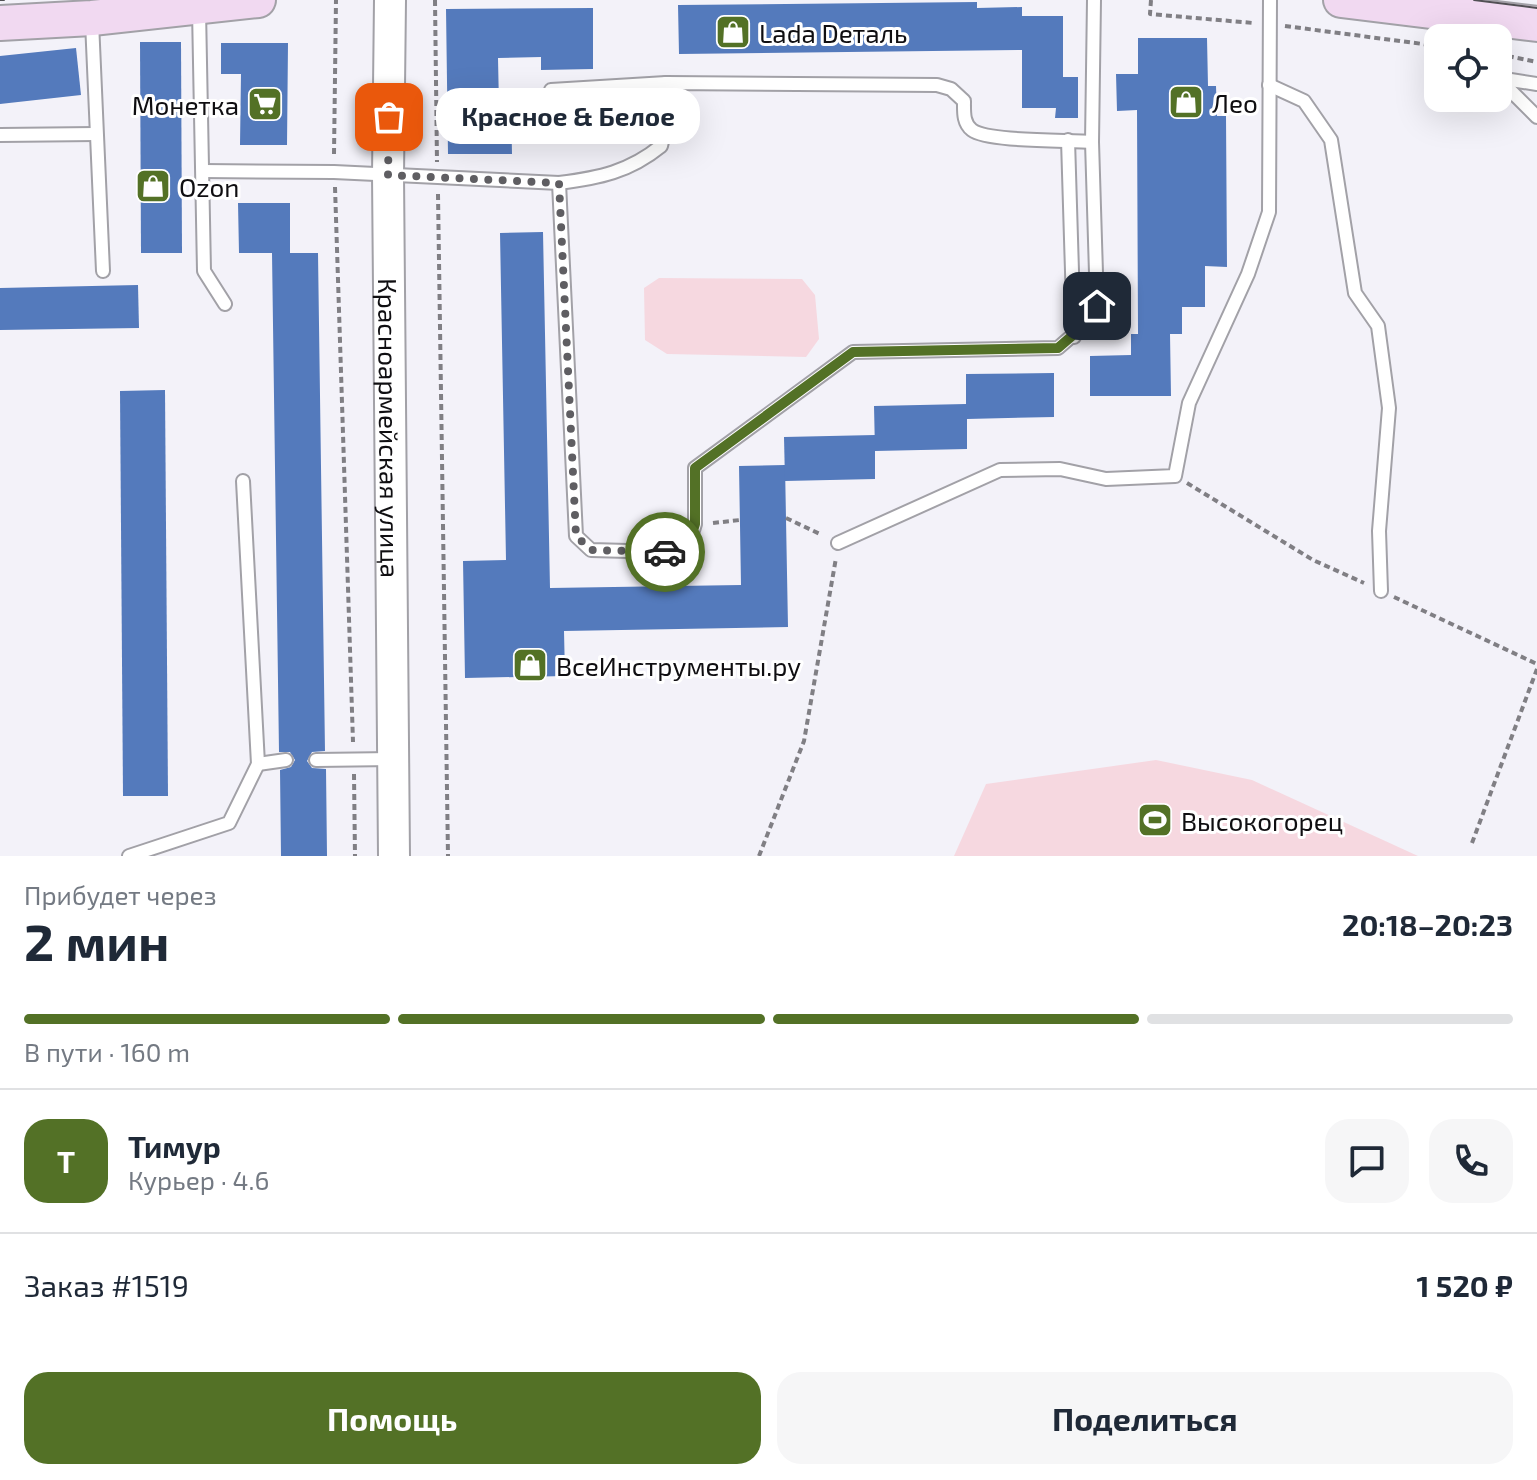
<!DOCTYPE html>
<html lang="ru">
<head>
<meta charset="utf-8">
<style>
  :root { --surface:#fff; --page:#f6f6f7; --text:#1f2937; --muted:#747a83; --line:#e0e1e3; --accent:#537126 }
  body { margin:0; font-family:"Exo 2",sans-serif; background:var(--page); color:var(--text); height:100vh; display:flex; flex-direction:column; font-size:30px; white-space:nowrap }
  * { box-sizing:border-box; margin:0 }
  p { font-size:26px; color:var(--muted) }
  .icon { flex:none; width:44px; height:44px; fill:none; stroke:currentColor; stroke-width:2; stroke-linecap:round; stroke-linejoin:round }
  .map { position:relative; height:856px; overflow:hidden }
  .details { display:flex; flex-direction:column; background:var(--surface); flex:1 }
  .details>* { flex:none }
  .tools { position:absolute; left:1424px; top:24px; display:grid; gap:16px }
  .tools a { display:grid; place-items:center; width:88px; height:88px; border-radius:16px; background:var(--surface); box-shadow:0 8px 32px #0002; font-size:40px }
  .pin { position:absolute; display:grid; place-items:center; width:68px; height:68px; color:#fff; margin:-34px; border-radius:16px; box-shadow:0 4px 12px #0006 }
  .courier { position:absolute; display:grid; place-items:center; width:80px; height:80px; margin:-40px; border:6px solid #537126; border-radius:50%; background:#fff; color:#222; box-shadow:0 2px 10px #0007 }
  .bubble { position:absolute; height:56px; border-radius:24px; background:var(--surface); box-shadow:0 8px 32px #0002; font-size:26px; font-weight:700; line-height:56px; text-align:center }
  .summary em { font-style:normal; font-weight:700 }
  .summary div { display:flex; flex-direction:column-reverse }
  .summary { display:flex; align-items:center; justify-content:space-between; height:136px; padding:0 24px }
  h1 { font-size:52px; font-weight:700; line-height:60px }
  .bar { display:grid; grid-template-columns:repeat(4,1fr); gap:12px 8px; align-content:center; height:96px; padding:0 24px }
  .bar i { height:10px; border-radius:6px; background:var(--line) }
  .bar .current { background:var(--accent) }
  .bar p { grid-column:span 4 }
  .line { display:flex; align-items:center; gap:20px; padding:0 24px; border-top:2px solid var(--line) }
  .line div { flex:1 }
  .round { display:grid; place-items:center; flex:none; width:84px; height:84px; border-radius:24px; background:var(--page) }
  .button { display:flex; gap:16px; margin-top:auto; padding:16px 24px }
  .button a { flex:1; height:92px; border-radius:24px; background:var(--accent); color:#fff; font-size:32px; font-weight:700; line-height:92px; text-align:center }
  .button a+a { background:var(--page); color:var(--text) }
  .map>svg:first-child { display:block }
</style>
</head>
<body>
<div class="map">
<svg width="1537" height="856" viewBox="0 0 1537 856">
  <rect width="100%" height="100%" fill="#f3f2f9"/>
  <!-- green -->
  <g fill="#f6d8e0">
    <path d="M 659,278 L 802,279 L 815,295 L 819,339 L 806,357 L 667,354 L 645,340 L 644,288 Z"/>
    <path d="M 1156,760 L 1252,780 L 1418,856 L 954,856 L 986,784 Z"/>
  </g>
  <!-- building -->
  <g fill="#547abc">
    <path d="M 977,2 L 977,8 L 1022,7 L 1022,16 L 1063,16 L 1063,77 L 1078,77 L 1078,118 L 1055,118 L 1056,108 L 1022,108 L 1022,50 L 679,54 L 678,5 Z"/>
    <path d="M 593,8 L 593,69 L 541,70 L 541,57 L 498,58 L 499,106 L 511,106 L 512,154 L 448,154 L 446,9 Z"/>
    <path d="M 1138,38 L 1207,38 L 1208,86 L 1216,86 L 1217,116 L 1226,116 L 1227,267 L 1205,266 L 1205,307 L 1182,307 L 1182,334 L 1170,334 L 1171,396 L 1090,396 L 1090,356 L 1131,355 L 1131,334 L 1138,334 L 1137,110 L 1117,111 L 1116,74 L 1138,74 Z"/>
    <path d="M 140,42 L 181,42 L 182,253 L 141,253 Z"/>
    <path d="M 221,43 L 288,43 L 287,145 L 240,145 L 241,74 L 221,74 Z"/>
    <path d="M 76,48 L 81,95 L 0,104 L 0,56 Z"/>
    <path d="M 238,203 L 290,203 L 290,253 L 318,253 L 325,751 L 312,752 L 307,761 L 312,768 L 326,769 L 327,856 L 281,856 L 280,770 L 291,767 L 295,760 L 290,752 L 279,752 L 272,253 L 239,253 Z"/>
    <path d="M 543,232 L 550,588 L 741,585 L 739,466 L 785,465 L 788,627 L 564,631 L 565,676 L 465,678 L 463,561 L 506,560 L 500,233 Z"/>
    <path d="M 138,285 L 139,328 L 0,330 L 0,288 Z"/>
    <path d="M 1054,373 L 1054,417 L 967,419 L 967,449 L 875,451 L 874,406 L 966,404 L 966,374 Z"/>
    <path d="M 165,390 L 168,796 L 123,796 L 120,391 Z"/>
    <path d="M 875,435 L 875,479 L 785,481 L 784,437 Z"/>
  </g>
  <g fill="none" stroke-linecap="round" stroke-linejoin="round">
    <!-- service casing -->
    <g stroke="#a2a1a7" stroke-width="16">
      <g id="service">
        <path d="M 199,10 L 204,271 L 225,304"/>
        <path d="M 92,22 L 103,271"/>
        <path d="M 1498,78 L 1537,117"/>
        <path d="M 1498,78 L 1537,84"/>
        <path d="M 1269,85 L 1304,101 L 1331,140 L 1355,293 L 1378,326 L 1389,408 L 1379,531 L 1381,591"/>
        <path d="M 551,90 L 666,83 L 937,85 L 951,89 L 964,101 C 964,112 963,123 972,130 C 988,142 1068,140 1092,142"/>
        <path d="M 0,135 L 96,134"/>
        <path d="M 1068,140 L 1074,337"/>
        <path d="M 203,171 L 334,172 L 559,183 C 599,178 629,172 661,146 L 667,120 L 666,83"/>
        <path d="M 559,183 L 576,536 L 591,550 L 665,552 L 689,543 L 695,524 L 695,468 L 853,352 L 1058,348 L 1088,322 L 1097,306 L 1092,142 L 1094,0"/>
        <path d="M 838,543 L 1000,470 L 1060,469 L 1106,479 L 1175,476 L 1189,403 L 1248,274 L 1269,212 L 1270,0"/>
        <path d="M 316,760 L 393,759"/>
        <path d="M 258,764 L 286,760"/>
        <path d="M 129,856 L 229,823 L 258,764 L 243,481"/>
      </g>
    </g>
    <!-- tertiary casing -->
    <g stroke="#a2a1a7" stroke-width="34">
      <g id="tertiary">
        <path id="s1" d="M 390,0 L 388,175 L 394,856"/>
      </g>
    </g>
    <!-- secondary casing -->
    <g stroke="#a2a1a7" stroke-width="38">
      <g id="secondary">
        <path d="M 1341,0 L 1537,24"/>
        <path d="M 0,23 L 92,18 L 258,0"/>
      </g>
    </g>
    <!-- path -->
    <g stroke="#807f84" stroke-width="4" stroke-dasharray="6 4" stroke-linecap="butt">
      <path d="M 435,0 L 437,162"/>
      <path d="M 1151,0 L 1150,14 L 1253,23"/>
      <path d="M 1285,26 L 1438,46"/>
      <path d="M 1498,54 L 1537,62"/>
      <path d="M 334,154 L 336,0"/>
      <path d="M 335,187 L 353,742"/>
      <path d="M 438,194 L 448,856"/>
      <path d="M 1187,483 L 1313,560 L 1364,583"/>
      <path d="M 786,518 L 822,535"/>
      <path d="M 713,523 L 740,520"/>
      <path d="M 1394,597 L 1537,664"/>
      <path d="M 354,774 L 355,856"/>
      <path d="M 1472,843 L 1537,669"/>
      <path d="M 759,856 L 804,741 L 836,558"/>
    </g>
    <!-- service -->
    <use href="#service" stroke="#fff" stroke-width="12"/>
    <!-- tertiary -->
    <use href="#tertiary" stroke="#fff" stroke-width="30"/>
    <!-- secondary -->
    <use href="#secondary" stroke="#f1d9f1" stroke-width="34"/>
    <!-- tram -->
    <g stroke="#515054" stroke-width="2">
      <path d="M 0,0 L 4,0"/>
      <path d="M 1474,0 L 1537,8"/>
    </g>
  </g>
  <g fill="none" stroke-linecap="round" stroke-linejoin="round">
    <!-- done -->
    <path stroke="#5f5e62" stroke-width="8" stroke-dasharray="0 14.4" d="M 389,117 L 388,175 L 559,183 L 576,536 L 591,550 L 665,552"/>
    <!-- route -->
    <path stroke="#537126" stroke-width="10" d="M 665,552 L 689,543 L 695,524 L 695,468 L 853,352 L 1058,348 L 1088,322 L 1097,306"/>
  </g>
  <!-- icons -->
  <defs>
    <g id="shop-square" transform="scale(1.8)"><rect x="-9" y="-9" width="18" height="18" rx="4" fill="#537126" stroke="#fff"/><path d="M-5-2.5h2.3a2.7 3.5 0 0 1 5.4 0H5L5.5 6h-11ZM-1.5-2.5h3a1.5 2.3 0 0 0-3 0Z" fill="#fff"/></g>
    <g id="supermarket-square" transform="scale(1.8)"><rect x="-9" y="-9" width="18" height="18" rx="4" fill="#537126" stroke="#fff"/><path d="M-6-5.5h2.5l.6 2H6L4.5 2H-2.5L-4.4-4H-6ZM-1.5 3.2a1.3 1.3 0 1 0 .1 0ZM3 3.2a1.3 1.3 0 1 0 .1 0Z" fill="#fff"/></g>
    <g id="stadium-square" transform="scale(1.8)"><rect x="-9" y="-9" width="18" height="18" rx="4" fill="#537126" stroke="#fff"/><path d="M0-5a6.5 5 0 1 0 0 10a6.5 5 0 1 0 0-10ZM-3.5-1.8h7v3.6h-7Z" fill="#fff"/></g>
  </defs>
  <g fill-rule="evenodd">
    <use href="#shop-square" x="733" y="32"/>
    <use href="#shop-square" x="1186" y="102"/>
    <use href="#supermarket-square" x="265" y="104"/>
    <use href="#shop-square" x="153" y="186"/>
    <use href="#shop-square" x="530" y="665"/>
    <use href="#stadium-square" x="1155" y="820"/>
  </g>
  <g text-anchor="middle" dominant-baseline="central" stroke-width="6" stroke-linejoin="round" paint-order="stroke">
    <!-- poi labels -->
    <g font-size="26" fill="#0f0e11" stroke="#fff" text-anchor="start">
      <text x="759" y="32">Lada Dеталь</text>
      <text x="1212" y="102">Лео</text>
      <text x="239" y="104" text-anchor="end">Монетка</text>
      <text x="179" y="186">Ozon</text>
      <text x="556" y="665">ВсеИнструменты.ру</text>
      <text x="1181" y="820">Высокогорец</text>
    </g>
    <!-- street labels -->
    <g font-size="26" fill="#0f0e11" stroke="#fff">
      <text stroke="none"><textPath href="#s1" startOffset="428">Красноармейская улица</textPath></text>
    </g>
  </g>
</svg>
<div class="tools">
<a><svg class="icon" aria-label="locate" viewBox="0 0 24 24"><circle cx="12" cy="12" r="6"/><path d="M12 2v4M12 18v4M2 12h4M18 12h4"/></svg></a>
</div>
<div class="pin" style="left:389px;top:117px;background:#ea580c"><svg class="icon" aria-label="bag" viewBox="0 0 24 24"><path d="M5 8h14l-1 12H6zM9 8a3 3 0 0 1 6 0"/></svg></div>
<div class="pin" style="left:1097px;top:306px;background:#1f2937"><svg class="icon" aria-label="home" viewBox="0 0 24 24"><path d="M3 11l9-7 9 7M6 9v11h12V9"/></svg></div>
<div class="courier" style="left:665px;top:552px"><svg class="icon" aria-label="car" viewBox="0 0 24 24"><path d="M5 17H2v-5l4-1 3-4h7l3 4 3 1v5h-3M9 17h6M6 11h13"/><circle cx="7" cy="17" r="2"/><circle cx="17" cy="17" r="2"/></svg></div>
<div class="bubble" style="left:436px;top:88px;width:264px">Красное &amp; Белое</div>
</div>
<section class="details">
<div class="summary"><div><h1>2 мин</h1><p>Прибудет через</p></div><em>20:18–20:23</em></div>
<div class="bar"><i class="current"></i><i class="current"></i><i class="current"></i><i></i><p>В пути · 160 m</p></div>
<div class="line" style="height:144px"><b class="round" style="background:var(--accent);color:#fff">Т</b><div><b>Тимур</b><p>Курьер · 4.6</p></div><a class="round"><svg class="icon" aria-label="chat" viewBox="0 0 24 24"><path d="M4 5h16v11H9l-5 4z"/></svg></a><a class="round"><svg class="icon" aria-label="phone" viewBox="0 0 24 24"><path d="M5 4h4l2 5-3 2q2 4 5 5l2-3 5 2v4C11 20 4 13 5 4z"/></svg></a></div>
<div class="line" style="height:104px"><div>Заказ #1519</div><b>1 520 ₽</b></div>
<div class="button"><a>Помощь</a><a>Поделиться</a></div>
</section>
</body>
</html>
